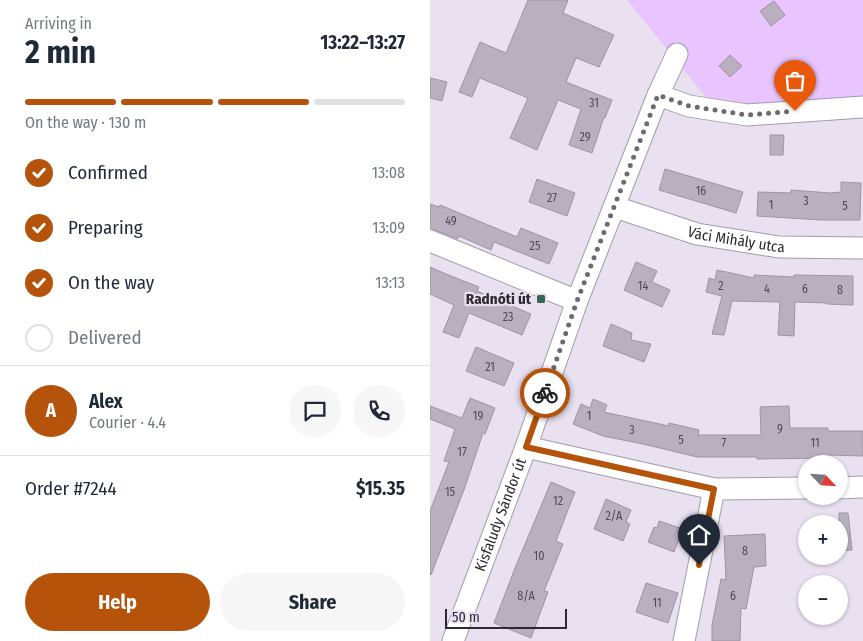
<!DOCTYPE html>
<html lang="en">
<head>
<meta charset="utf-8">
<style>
  :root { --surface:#fff; --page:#f6f6f7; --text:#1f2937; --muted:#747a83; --line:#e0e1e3; --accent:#b45309 }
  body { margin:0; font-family:"Fira Sans Condensed",sans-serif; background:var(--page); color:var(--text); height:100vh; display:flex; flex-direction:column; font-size:19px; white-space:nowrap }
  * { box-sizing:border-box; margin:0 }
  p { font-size:16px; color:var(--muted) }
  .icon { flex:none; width:28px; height:28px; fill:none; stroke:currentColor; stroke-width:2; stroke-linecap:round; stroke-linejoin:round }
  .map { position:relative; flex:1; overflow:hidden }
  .sheet { display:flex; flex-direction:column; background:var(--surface); width:430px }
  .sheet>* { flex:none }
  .needle { width:32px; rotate:115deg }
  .fabs { position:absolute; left:368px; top:455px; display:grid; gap:10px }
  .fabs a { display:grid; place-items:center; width:50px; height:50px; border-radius:50%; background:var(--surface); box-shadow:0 1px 4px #0004; font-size:25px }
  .scale { position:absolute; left:15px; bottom:12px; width:122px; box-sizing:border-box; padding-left:5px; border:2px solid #2d2930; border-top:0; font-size:14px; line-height:18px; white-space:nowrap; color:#2d2930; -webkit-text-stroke:4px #e9e0f0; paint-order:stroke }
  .pin { position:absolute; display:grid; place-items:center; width:42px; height:42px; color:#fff; margin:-51px -21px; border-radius:50% 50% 50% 0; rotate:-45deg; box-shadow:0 0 5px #0007 }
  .pin .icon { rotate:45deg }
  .courier { position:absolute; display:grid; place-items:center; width:50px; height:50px; margin:-25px; border:4px solid #b45309; border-radius:50%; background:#fff; color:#222; box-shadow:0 1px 6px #0007 }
  .head em { font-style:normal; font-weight:700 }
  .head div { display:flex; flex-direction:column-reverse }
  .head { display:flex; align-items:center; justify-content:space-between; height:85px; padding:0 25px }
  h1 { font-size:32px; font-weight:700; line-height:38px }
  .bar { display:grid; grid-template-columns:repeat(4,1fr); gap:8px 5px; align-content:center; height:60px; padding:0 25px }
  .bar i { height:6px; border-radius:4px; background:var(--line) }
  .bar .on { background:var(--accent) }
  .bar p { grid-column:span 4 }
  .line { display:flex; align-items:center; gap:12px; padding:0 25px; border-top:1px solid var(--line) }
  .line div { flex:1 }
  .round { display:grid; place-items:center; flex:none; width:52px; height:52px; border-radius:26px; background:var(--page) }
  ol { padding:0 25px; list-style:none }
  li { display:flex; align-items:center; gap:15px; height:55px }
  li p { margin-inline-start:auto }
  li .icon { padding:5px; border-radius:50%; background:var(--accent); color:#fff; stroke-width:4 }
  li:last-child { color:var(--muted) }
  li i { width:28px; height:28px; border:2px solid var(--line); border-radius:50% }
  .action { display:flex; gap:10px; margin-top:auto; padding:10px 25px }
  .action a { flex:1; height:58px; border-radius:30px; background:var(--accent); color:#fff; font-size:20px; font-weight:700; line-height:58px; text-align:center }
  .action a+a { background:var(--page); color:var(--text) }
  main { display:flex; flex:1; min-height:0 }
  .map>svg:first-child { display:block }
</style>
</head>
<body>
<main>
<section class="sheet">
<div class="head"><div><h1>2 min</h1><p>Arriving in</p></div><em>13:22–13:27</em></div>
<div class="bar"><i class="on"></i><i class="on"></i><i class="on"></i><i></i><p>On the way · 130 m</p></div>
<ol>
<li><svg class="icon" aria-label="check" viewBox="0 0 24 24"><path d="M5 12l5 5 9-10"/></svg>Confirmed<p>13:08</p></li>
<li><svg class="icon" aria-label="check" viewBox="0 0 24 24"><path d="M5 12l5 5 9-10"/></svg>Preparing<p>13:09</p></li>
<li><svg class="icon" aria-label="check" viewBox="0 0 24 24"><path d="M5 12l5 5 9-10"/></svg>On the way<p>13:13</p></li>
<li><i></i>Delivered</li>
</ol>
<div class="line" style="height:90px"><b class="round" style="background:var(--accent);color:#fff">A</b><div><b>Alex</b><p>Courier · 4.4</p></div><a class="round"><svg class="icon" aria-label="chat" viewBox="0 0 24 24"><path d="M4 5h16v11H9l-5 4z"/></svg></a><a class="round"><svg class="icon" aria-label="phone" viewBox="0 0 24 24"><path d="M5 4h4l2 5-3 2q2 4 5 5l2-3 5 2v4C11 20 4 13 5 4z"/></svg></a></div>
<div class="line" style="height:65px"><div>Order #7244</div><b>$15.35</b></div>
<div class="action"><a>Help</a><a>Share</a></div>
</section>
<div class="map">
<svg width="433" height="641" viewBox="0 0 433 641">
  <rect width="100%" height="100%" fill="#e9e0f0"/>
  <!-- green -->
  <path fill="#e8c5ff" d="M 197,0 L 433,0 L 433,101 L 288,112 Z"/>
  <!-- building -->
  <g fill="#b9afbf" stroke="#9d94a4">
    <path d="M 98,0 L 138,0 L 133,13 L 184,35 L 169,67 L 146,58 L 136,82 L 182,100 L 175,118 L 174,117 L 162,153 L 139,145 L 151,109 L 128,100 L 107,150 L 80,138 L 98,98 L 50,78 L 42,97 L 29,92 L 50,42 L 76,53 Z"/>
    <path d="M 344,1 L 355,15 L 341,26 L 330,11 Z"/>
    <path d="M 300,55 L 312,66 L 300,77 L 289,66 Z"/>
    <path d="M 0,78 L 17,82 L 12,101 L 0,98 Z"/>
    <path d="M 340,135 L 354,135 L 353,155 L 340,155 Z"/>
    <path d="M 235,169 L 313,192 L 306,213 L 229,190 Z"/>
    <path d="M 107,179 L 145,193 L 137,216 L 99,202 Z"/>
    <path d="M 411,182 L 431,183 L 430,220 L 391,220 L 327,216 L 328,192 L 361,193 L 361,190 L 400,193 L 411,192 Z"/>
    <path d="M 0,204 L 9,207 L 10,205 L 87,237 L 91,228 L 128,243 L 119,264 L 64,242 L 61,250 L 29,236 L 28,239 L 0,228 Z"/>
    <path d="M 206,262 L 227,271 L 222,282 L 240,290 L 232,307 L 194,290 Z"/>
    <path d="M 0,267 L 16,274 L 49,287 L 47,291 L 101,314 L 92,335 L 39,313 L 29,338 L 13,332 L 24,305 L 0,294 Z"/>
    <path d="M 287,270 L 324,278 L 324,275 L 364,277 L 364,275 L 423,276 L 423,305 L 397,304 L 397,303 L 365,302 L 364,336 L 348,335 L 350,302 L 302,301 L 294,335 L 282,334 L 292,296 L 276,292 L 279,278 L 285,280 Z"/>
    <path d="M 181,324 L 202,333 L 201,340 L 221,344 L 214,362 L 173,346 Z"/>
    <path d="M 46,347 L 84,363 L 74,386 L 36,371 Z"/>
    <path d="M 40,398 L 65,408 L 55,434 L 53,433 L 35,487 L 1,575 L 0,574 L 0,511 L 19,462 L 14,461 L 25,429 L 0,419 L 0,406 L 32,418 Z"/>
    <path d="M 163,399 L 177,405 L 174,412 L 239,426 L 239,423 L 269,430 L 268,435 L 331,435 L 330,407 L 359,406 L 360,428 L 398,428 L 398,431 L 433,431 L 433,456 L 399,455 L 399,458 L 327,459 L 327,457 L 267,457 L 213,444 L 173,436 L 143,424 L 151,404 L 160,408 Z"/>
    <path d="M 121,482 L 145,492 L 126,541 L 133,544 L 114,591 L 118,592 L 101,638 L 64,623 L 85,568 Z"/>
    <path d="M 176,499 L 201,510 L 196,522 L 200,524 L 193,541 L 164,529 Z"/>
    <path d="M 409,513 L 418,513 L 422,550 L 409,551 Z"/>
    <path d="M 229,521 L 253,529 L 244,552 L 218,542 L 224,527 L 227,528 Z"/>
    <path d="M 335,534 L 336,566 L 324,567 L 316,609 L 311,608 L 310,641 L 282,641 L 282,625 L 291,579 L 296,580 L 294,536 Z"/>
    <path d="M 216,583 L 248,593 L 238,623 L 206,612 Z"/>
  </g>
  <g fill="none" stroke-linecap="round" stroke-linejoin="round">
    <!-- minor casing -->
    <g stroke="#a39aaa" stroke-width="23">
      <g id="minor">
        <path d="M 228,95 L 259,106 L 317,115 L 433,107"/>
        <path id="s1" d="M 185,207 L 267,234 L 349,247 L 433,248"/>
        <path d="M 0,241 L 147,301"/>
        <path d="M 96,447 L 284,489 L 376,488"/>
        <path d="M 409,488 L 433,487"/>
        <path id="s2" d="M 23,641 L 96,447 L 147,301 L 228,95 L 247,54"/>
        <path d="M 254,641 L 284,489"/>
      </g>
    </g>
    <!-- minor -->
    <use href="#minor" stroke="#fff" stroke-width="21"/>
  </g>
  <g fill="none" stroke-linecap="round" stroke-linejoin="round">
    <!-- done -->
    <path stroke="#6f6973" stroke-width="5" stroke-dasharray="0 9" d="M 115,393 L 147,301 L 228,95 L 259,106 L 317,115 L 365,111"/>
    <!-- route -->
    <path stroke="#b45309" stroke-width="6" d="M 115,393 L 96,447 L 284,489 L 269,565"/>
  </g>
  <!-- markers -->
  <rect fill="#32694f" stroke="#e9e0f0" stroke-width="2" x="106" y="294" width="10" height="10" rx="2.5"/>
  <g text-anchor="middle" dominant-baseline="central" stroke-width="4.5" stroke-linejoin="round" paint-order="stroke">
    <!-- number labels -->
    <g font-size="12" fill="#504a54">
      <text x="164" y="103">31</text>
      <text x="155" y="137">29</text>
      <text x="271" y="191">16</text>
      <text x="122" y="198">27</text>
      <text x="376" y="201">3</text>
      <text x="341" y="205">1</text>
      <text x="415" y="206">5</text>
      <text x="21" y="221">49</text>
      <text x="105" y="246">25</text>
      <text x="213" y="286">14</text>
      <text x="291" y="286">2</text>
      <text x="337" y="289">4</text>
      <text x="375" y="289">6</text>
      <text x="410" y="290">8</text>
      <text x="78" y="317">23</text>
      <text x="60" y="367">21</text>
      <text x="48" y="416">19</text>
      <text x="159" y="416">1</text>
      <text x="350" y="429">9</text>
      <text x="202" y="430">3</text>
      <text x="251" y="440">5</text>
      <text x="294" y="443">7</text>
      <text x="385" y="443">11</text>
      <text x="32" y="452">17</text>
      <text x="20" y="492">15</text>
      <text x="128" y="501">12</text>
      <text x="184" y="516">2/A</text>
      <text x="315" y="551">8</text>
      <text x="109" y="556">10</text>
      <text x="96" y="596">8/A</text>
      <text x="303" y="596">6</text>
      <text x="227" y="603">11</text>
    </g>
    <!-- street labels -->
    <g font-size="15" fill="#2d2930" stroke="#e9e0f0">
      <text stroke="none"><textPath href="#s1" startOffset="126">Váci Mihály utca</textPath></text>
      <text stroke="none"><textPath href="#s2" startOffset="135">Kisfaludy Sándor út</textPath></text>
    </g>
    <!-- poi labels -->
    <g font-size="15" font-weight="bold" fill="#2d2930" stroke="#e9e0f0" text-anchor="end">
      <text x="101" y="299">Radnóti út</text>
    </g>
  </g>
</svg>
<div class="fabs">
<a><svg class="needle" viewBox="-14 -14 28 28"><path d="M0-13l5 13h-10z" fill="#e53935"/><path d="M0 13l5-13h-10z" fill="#747a83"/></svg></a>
<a>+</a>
<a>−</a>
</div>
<div class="scale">50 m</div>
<div class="pin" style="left:365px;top:111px;background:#ea580c"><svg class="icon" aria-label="bag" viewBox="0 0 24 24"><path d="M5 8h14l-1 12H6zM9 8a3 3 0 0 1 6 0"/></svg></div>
<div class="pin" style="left:269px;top:565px;background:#1f2937"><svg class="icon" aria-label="home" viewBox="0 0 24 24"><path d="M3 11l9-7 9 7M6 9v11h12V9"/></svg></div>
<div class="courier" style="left:115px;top:393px"><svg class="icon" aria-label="bike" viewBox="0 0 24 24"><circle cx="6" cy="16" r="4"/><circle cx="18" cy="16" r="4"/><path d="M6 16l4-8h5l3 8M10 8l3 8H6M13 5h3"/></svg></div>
</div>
</main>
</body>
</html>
